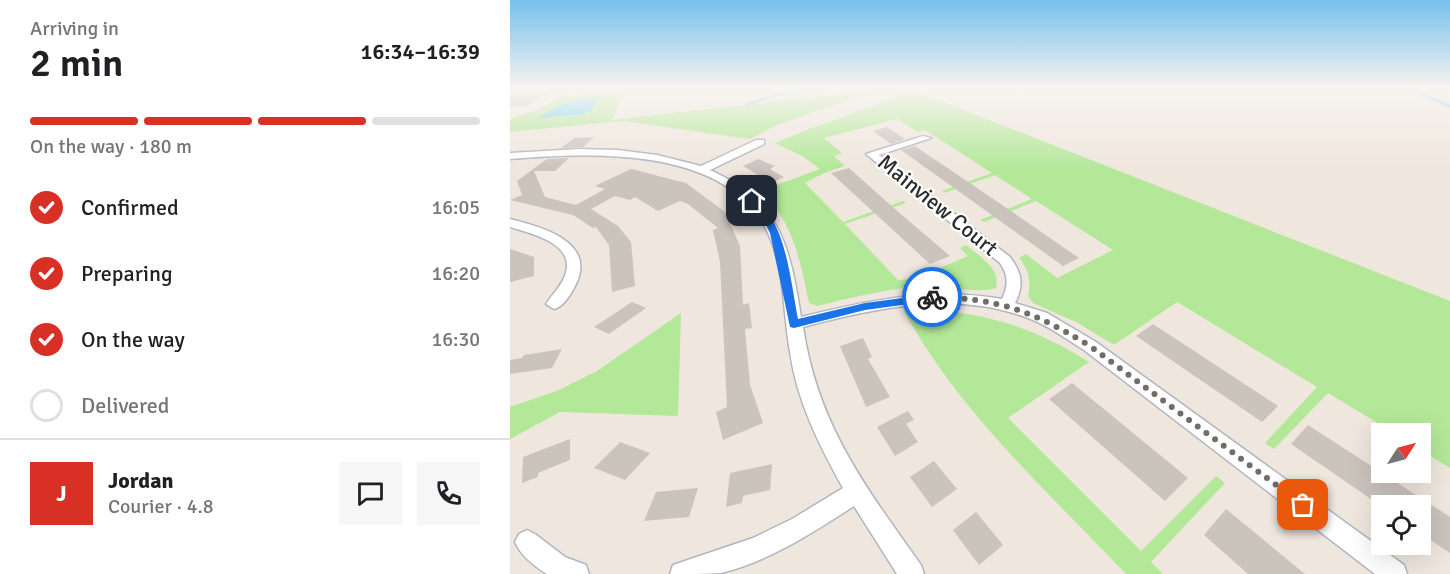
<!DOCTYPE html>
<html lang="en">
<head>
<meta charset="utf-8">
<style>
  :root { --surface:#fff; --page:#f6f6f6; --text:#202124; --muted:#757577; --line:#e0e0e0; --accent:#d93025 }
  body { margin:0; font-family:Signika,sans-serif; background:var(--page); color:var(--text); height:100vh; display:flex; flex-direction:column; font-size:22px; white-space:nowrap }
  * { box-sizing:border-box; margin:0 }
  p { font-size:20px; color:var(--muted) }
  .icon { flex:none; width:33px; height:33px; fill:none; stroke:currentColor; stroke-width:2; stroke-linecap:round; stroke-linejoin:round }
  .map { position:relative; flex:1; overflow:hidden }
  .panel { display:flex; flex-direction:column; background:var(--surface); width:510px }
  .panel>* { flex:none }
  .needle { width:39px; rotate:54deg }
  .buttons { position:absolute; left:861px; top:423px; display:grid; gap:12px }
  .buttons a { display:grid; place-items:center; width:60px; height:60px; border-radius:0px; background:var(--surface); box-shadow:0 6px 24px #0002; font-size:30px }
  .pin { position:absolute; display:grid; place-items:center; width:51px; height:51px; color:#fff; margin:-26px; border-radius:12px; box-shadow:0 3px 9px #0006 }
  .courier { position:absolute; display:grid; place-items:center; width:60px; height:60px; margin:-30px; border:4px solid #1a73e8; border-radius:50%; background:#fff; color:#222; box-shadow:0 2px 8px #0007 }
  .summary em { font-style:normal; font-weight:600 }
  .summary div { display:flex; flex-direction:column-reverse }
  .summary { display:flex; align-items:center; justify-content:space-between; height:102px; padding:0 30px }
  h1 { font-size:39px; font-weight:600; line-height:45px }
  .bar { display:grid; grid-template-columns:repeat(4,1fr); gap:9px 6px; align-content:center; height:72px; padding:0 30px }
  .bar i { height:8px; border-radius:4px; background:var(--line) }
  .bar .on { background:var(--accent) }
  .bar p { grid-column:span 4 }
  .line { display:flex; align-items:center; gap:15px; padding:0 30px; border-top:2px solid var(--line) }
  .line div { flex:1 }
  .round { display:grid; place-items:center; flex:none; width:63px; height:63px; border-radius:0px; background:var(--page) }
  ol { padding:0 30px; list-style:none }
  li { display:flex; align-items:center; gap:18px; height:66px }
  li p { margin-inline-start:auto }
  li .icon { padding:6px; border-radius:50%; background:var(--accent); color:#fff; stroke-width:4 }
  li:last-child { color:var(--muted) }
  li i { width:33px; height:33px; border:3px solid var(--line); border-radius:50% }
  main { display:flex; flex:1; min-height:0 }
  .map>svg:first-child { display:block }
</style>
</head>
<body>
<main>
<section class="panel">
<div class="summary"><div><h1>2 min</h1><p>Arriving in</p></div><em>16:34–16:39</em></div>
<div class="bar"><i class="on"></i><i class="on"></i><i class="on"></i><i></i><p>On the way · 180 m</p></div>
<ol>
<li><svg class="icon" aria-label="check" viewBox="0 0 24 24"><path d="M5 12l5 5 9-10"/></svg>Confirmed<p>16:05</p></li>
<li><svg class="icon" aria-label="check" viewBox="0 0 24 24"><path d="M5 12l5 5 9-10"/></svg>Preparing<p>16:20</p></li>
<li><svg class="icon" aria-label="check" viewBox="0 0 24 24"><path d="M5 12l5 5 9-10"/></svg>On the way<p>16:30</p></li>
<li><i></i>Delivered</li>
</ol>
<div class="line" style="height:108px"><b class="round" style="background:var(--accent);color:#fff">J</b><div><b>Jordan</b><p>Courier · 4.8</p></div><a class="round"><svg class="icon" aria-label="chat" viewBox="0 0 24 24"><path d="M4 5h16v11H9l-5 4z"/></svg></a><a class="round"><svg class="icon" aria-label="phone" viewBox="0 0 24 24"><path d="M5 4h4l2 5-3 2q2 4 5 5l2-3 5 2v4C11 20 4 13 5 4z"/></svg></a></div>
</section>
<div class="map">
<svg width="940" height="574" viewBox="0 0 940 574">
  <rect width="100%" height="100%" fill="#efe7de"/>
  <!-- green -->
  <g fill="#b3e898">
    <path d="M 400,89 L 940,301 L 940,468 L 911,450 L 910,434 L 884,433 L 818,393 L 764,449 L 755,443 L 807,387 L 667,302 L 604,345 L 568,323 L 523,303 L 518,296 C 521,280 519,270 509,258 L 516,254 L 547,278 L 603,250 L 526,201 L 474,222 L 470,220 L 522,199 L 485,175 L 434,193 L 432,191 L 482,173 L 415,130 L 408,132 L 387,119 L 314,138 L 332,153 L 324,156 L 335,166 L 314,173 L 295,183 L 333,222 L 393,201 L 396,203 L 335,224 L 388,280 L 404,279 L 458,256 L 450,248 L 456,245 C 470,257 491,268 486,288 C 471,294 436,286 417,286 C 380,288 344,297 307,306 L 299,303 C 290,261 284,222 250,191 L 310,169 L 292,156 L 265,143 C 309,123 357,112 400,89 Z"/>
    <path d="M 115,90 L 102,120 L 366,90 L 265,126 L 240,139 L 113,121 L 0,132 L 0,119 L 29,109 L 51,97 Z"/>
    <path d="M 417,310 C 477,312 529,330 579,362 L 498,418 L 631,551 L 706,476 L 715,483 L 641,562 L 653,574 L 616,574 C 537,491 449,412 394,311 Z"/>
    <path d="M 171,313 L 168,416 L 50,412 L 0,439 L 0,407 L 49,390 L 87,371 Z"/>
  </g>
  <!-- water -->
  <path fill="#6cd2f6" d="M 77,98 L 89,98 L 80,111 L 74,114 L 28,118 L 51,105 Z"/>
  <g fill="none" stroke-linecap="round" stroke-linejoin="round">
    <!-- stream -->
    <g stroke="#6cd2f6" stroke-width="3">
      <path d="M 898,88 L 940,106"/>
      <path d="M 237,105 L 268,94 L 289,93 L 305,88"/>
    </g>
  </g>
  <!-- building -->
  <g fill="#cac4bd">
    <path d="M 0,88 L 48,88 L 16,106 L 0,106 Z"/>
    <path d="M 377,127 L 395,139 L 381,144 L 363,131 Z"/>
    <path d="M 84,137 L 73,147 L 51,148 L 64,138 Z"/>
    <path d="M 405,146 L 504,213 L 569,258 L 553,266 L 391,150 Z"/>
    <path d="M 59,158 L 45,171 L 24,171 L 35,197 L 66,205 L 95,189 L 85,186 L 121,169 L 176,183 L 215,212 L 230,246 L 233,305 L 239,303 L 242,328 L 235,329 L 240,385 L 253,423 L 213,440 L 206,412 L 217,407 L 210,262 L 203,230 L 208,228 L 178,204 L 170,201 L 148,211 L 125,197 L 120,200 L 105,196 L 81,209 L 108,226 L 121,242 L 125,286 L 102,292 L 99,245 L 86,227 L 83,228 L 63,215 L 0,200 L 12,195 L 7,181 L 37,159 Z"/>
    <path d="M 248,159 L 265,166 L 260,169 L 274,177 L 261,183 L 233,166 Z"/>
    <path d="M 339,168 L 386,210 L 440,256 L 420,264 L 321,173 Z"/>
    <path d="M 0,249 L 24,257 L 24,276 L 0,282 Z"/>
    <path d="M 122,302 L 136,308 L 99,334 L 84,327 Z"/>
    <path d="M 643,324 L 768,406 L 752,422 L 626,336 Z"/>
    <path d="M 353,338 L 362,357 L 358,359 L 380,397 L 356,407 L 330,346 Z"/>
    <path d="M 52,349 L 42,368 L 0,374 L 0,360 L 12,358 L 14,355 Z"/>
    <path d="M 562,383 L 678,478 L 655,501 L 539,399 Z"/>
    <path d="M 398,411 L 404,420 L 396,424 L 408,442 L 385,456 L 367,427 Z"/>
    <path d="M 798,425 L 940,517 L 940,553 L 910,533 L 910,506 L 871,506 L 781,444 Z"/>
    <path d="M 60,439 L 60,460 L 28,473 L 28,477 L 12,483 L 13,457 Z"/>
    <path d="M 110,442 L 140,453 L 115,480 L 84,468 Z"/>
    <path d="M 424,461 L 447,489 L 422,507 L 400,477 Z"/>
    <path d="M 262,464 L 260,490 L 233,496 L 232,503 L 216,507 L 220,473 Z"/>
    <path d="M 188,488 L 179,517 L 134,521 L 146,492 Z"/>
    <path d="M 716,509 L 795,574 L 738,574 L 694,535 Z"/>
    <path d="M 466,512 L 493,545 L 469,565 L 443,530 Z"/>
  </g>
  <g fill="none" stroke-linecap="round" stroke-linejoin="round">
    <!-- minor casing -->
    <g stroke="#b2b5c1" stroke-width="3">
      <g id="minor">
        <path d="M 413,136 L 421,138 L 369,155 L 500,257 C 512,273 514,285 505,303 L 537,313 L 586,342 L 894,565 L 897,574 L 865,574 L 574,350 C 556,339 538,325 518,318 C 445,290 366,308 293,327 C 308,426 355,486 411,565 L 414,574 L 387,574 L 344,506 C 302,533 260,561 211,573 C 195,574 176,574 160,574 L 163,565 L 243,538 L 282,519 L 333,488 C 309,445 287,401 280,352 C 273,314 275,267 257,231 C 215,145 80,153 0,159 L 0,153 L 69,149 L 108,150 L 147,155 L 191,166 L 246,140 L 254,140 L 254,144 L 200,170 C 270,201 280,246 291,317 C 360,300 421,287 492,299 C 498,286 499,276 490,263 L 356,154 Z"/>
        <path d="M 0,219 C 32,227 88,242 65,286 C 61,294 53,307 44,309 L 36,304 C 43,293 53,285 56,272 C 64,243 20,233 0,227 Z"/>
        <path d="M 17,530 L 25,534 L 55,557 L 76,565 L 79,574 L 37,574 C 24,566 11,556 5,542 L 9,534 Z"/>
      </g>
    </g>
    <!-- minor -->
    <use href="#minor" fill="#fff" fill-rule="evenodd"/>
  </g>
  <!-- sky -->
  <linearGradient id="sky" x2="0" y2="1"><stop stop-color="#76c0ee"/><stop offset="0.52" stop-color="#f8f4f0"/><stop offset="1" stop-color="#f8f4f0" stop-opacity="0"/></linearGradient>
  <rect width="940" height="169" fill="url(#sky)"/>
  <!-- route -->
  <path fill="#1a73e8" d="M 242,198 C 276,216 281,285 288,319 L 355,303 L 422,294 L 427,297 L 422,301 L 355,310 L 284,328 L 280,327 L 260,233 L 254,221 L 238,201 Z"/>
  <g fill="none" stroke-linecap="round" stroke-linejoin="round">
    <!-- done -->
    <path stroke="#706d6a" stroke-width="6" stroke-dasharray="0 10.8" d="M 422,297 C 489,298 524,312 580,346 L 793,505"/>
  </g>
  <g text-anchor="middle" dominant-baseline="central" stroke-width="4.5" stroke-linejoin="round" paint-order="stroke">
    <!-- street labels -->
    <g font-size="22" fill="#2c2c2c" stroke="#fff">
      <text transform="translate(428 205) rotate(39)">Mainview Court</text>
    </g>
  </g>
</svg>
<div class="buttons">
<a><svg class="needle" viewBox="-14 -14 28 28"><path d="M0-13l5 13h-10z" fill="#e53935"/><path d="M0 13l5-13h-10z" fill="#757577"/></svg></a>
<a><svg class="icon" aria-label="locate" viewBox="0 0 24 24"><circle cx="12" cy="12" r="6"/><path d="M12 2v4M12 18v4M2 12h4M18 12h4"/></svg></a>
</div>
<div class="pin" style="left:793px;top:505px;background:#ea580c"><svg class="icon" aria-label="bag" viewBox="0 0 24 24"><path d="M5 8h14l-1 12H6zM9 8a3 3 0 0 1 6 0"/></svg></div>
<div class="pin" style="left:242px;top:201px;background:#1f2937"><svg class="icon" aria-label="home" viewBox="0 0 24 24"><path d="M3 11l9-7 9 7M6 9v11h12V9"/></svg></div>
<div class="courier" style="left:422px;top:297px"><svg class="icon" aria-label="bike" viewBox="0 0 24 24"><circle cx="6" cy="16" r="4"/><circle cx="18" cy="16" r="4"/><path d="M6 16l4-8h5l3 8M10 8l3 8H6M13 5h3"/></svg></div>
</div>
</main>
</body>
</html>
